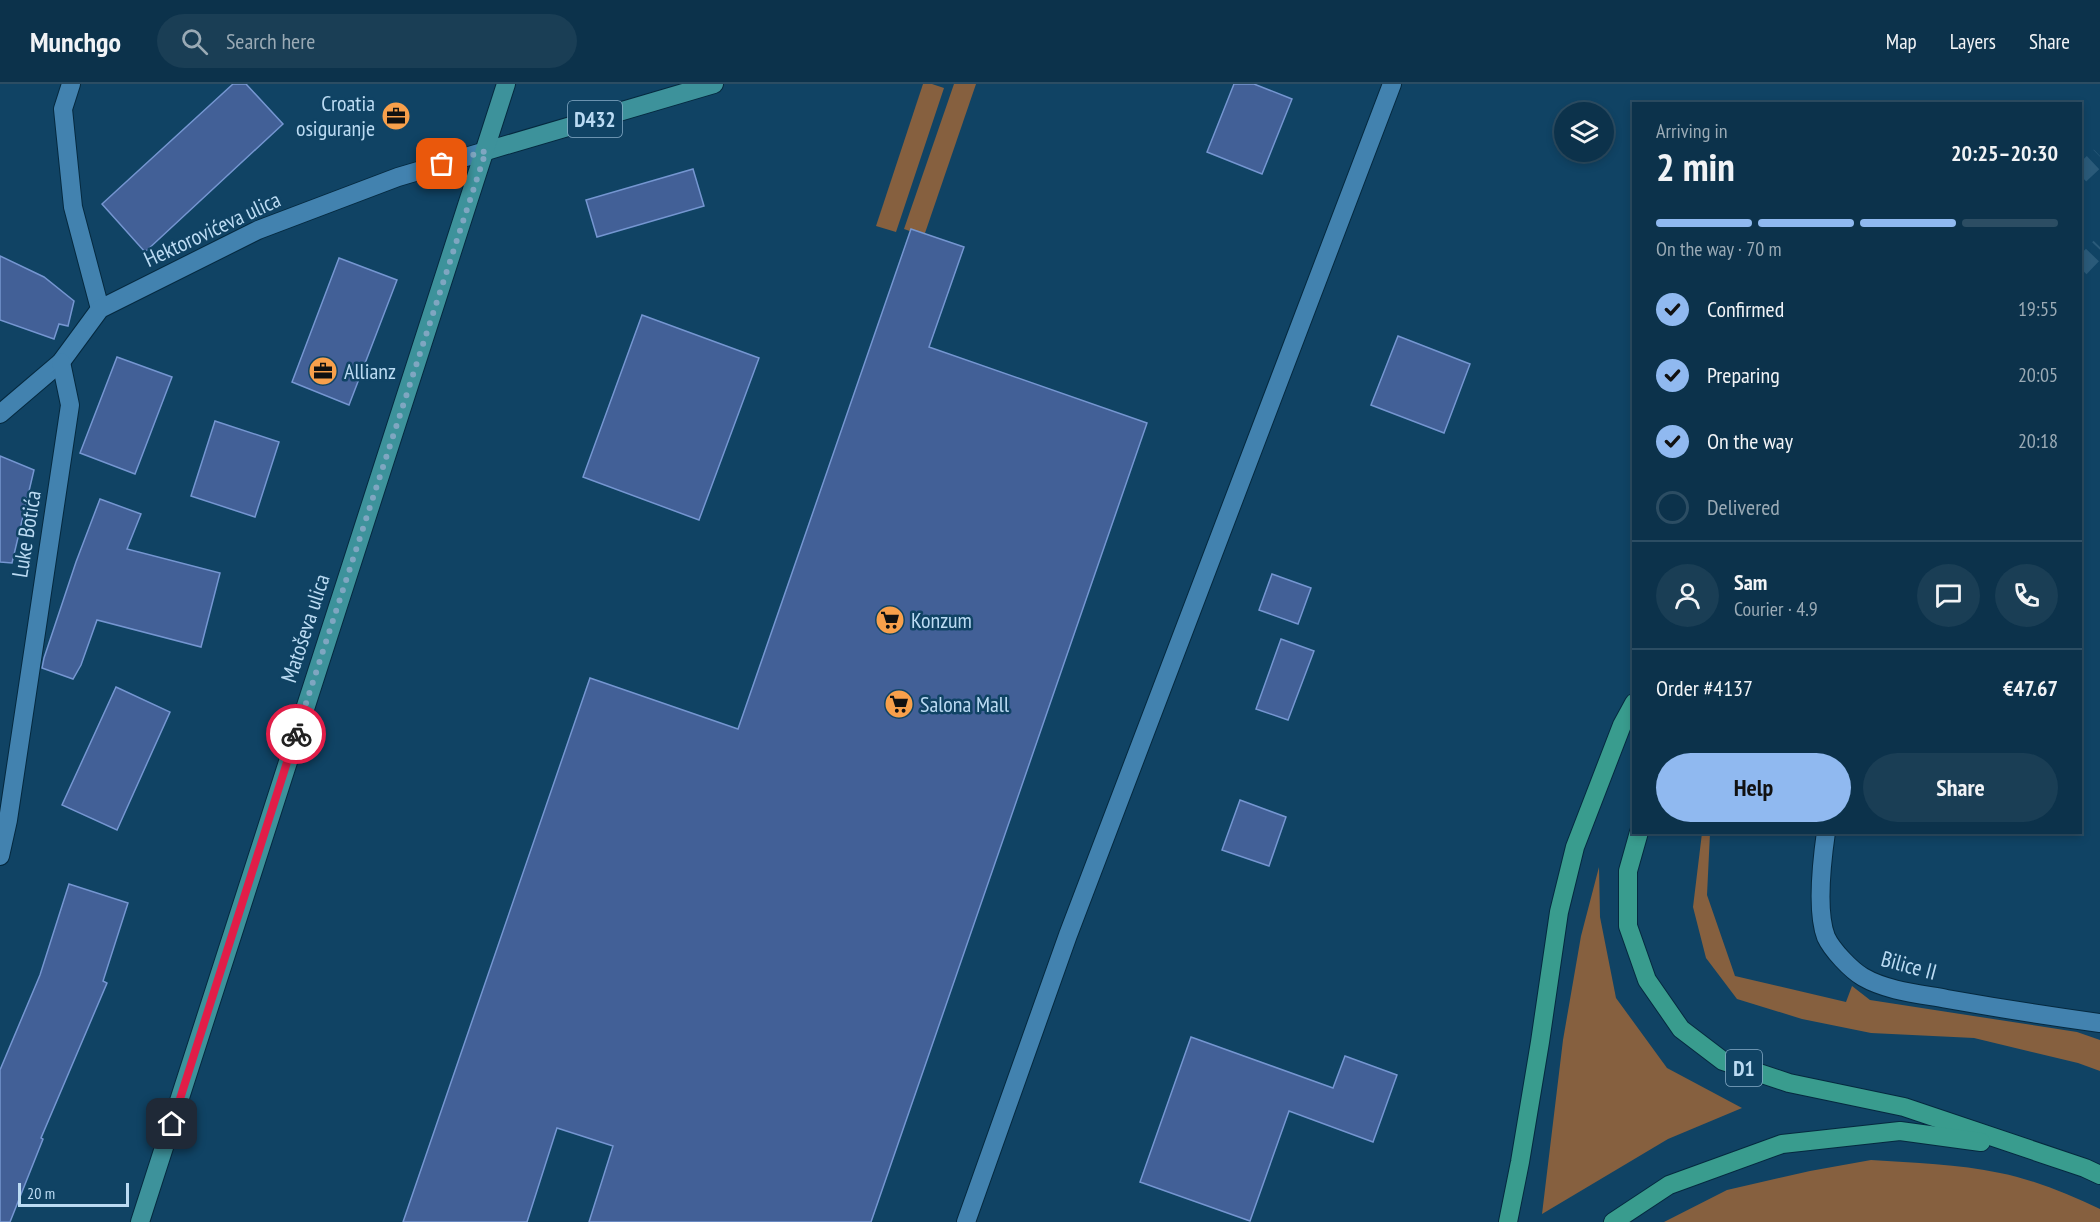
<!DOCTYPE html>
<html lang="en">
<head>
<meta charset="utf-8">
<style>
  :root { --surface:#0c324b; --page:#1a3e55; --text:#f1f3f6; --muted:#9aaab5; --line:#2c4d63; --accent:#90b9f0 }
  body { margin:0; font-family:"PT Sans Narrow",sans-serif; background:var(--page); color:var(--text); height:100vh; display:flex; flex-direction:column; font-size:22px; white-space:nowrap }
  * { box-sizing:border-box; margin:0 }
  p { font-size:20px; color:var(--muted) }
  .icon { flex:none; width:33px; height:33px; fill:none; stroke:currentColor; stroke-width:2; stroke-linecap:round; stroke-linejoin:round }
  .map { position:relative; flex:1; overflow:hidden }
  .side { position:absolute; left:1632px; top:18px; width:450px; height:732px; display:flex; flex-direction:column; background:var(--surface); border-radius:0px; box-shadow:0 3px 9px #0003,0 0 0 2px var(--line) }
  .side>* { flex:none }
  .fabs { position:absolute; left:1554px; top:18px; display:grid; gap:12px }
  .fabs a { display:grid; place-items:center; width:60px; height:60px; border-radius:50%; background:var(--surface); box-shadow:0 3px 9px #0003,0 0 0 2px var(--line); font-size:30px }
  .scale { position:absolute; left:18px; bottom:15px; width:111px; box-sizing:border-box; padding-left:6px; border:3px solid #bbdbf3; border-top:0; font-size:16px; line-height:21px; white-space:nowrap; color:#bbdbf3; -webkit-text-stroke:4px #104364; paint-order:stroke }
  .pin { position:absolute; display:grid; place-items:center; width:51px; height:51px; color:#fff; margin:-26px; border-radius:12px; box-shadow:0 3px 9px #0006 }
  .courier { position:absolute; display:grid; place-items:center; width:60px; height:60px; margin:-30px; border:4px solid #e11d48; border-radius:50%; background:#fff; color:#222; box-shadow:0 2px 8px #0007 }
  .head em { font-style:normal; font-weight:700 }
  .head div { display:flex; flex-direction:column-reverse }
  .head { display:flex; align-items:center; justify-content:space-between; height:102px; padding:0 24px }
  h1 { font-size:39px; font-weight:700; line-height:45px }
  .bar { display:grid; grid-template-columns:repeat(4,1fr); gap:9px 6px; align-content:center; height:72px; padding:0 24px }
  .bar i { height:8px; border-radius:4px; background:var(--line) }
  .bar .current { background:var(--accent) }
  .bar p { grid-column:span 4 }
  .line { display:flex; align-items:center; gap:15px; padding:0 24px; border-top:2px solid var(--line) }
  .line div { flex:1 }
  .round { display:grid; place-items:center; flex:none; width:63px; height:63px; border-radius:32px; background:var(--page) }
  ol { padding:0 24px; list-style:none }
  li { display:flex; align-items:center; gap:18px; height:66px }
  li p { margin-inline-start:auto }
  li .icon { padding:6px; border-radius:50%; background:var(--accent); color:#111; stroke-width:4 }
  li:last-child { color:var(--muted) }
  li i { width:33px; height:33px; border:3px solid var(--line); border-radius:50% }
  .primary-button { display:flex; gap:12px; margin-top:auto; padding:12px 24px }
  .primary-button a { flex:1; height:69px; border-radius:36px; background:var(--accent); color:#111; font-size:24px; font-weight:700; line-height:69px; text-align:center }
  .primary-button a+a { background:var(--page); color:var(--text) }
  header { display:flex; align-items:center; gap:36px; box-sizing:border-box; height:84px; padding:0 30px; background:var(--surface); border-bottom:2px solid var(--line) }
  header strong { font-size:28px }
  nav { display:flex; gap:33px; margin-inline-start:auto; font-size:21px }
  .search { width:420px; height:54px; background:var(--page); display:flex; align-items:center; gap:15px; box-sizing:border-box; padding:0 21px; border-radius:33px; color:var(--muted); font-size:22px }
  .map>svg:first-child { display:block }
</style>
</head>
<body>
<header>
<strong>Munchgo</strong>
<div class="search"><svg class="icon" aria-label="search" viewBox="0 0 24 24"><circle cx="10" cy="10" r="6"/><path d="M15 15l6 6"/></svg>Search here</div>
<nav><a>Map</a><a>Layers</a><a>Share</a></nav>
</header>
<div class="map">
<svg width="2100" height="1138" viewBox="0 0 2100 1138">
  <rect width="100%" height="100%" fill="#104364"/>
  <!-- green -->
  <g fill="#86603f">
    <path d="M 923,0 L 932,0 L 944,4 L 896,148 L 876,142 Z"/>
    <path d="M 954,0 L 976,0 L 924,152 L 904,145 Z"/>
    <path d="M 1702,749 L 1710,749 L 1707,811 L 1735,892 L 1846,918 L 1852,902 L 1870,916 L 2077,948 L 2100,956 L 2100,987 L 2078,979 L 1974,954 L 1871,949 L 1802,935 L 1737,915 L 1706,874 L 1693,823 Z"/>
    <path d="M 1599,783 L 1600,833 L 1616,914 L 1667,984 L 1742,1024 L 1668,1055 L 1542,1130 L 1563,956 L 1581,852 Z"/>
    <path d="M 1871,1076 C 1914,1079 1958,1080 2000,1089 C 2035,1096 2068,1110 2100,1125 L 2100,1138 L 1664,1138 L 1727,1106 L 1810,1087 Z"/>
  </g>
  <!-- building -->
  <g fill="#426097" stroke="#7596d1" stroke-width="1.5">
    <path d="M 233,0 L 246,0 L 283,40 L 145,168 L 102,120 Z"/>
    <path d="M 1234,0 L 1254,0 L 1292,15 L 1262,90 L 1207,68 Z"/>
    <path d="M 693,85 L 704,122 L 597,153 L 586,116 Z"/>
    <path d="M 911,145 L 964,163 L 929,263 L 1147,339 L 871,1138 L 589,1138 L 613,1062 L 557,1044 L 527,1138 L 403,1138 L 590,594 L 738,645 Z"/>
    <path d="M 0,172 L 44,193 L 74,217 L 68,242 L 59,240 L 54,255 L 0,236 Z"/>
    <path d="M 339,174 L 397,196 L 349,321 L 292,298 Z"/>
    <path d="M 642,231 L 759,274 L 699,436 L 583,393 Z"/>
    <path d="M 1398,252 L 1470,280 L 1444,349 L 1371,321 Z"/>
    <path d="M 117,273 L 172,293 L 135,390 L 80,369 Z"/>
    <path d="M 215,337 L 279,358 L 255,433 L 191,412 Z"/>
    <path d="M 0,372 L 34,386 L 12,479 L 0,478 Z"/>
    <path d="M 100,415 L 141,430 L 127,465 L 220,489 L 201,563 L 97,536 L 81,581 L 73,595 L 42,584 L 44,574 L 76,478 Z"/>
    <path d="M 1272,490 L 1311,504 L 1298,540 L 1259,526 Z"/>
    <path d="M 1281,555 L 1314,567 L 1288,636 L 1256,625 Z"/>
    <path d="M 116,603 L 170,628 L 117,746 L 62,721 Z"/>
    <path d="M 1240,716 L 1286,733 L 1269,782 L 1222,766 Z"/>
    <path d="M 69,800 L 128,819 L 103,897 L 107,899 L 41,1054 L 43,1055 L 10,1138 L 0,1138 L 0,986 L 40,891 Z"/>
    <path d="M 1191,953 L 1333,1004 L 1345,972 L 1397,991 L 1373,1058 L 1289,1027 L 1250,1137 L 1140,1098 Z"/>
  </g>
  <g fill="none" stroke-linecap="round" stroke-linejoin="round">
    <!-- highway-tunnel -->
    <g stroke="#2a5a79" stroke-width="18" stroke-dasharray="18 9" stroke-linecap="butt">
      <path d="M 2080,91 L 2100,72"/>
      <path d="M 2080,184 L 2100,163"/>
    </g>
    <!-- minor casing -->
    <g stroke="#05293f" stroke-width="20">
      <g id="minor">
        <path d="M 71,0 L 63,25 L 73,123 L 100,225"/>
        <path d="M 0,330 L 61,278 L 100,225 L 258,146 L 398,93 L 486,67"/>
        <path d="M 1826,748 C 1822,776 1816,827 1826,853 C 1832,866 1851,886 1863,893 C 1887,907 1920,910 1947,915 C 1998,924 2049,932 2100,939"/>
        <path d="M 0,772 L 8,736 L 70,321 L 61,278"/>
        <path d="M 966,1138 L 1068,851 L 1392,0"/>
      </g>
    </g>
    <!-- major casing -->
    <g stroke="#05293f" stroke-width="20">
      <g id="major">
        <path d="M 486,67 L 714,0"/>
        <path d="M 140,1138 L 506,0"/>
      </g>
    </g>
    <!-- highway casing -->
    <g stroke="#05293f" stroke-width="20">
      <g id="highway">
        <path d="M 1639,748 L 1628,787 L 1628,842 L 1647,896 L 1681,945 L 1723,977 L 1789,999 L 1904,1023 L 2085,1084 L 2100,1091"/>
        <path d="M 1508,1138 L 1520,1078 L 1540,958 L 1559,828 L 1575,763 L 1622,641 L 1634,619"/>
        <path d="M 1613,1138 L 1669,1101 L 1782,1060 L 1900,1047 L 1981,1058"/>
      </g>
    </g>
    <!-- minor -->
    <use href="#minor" stroke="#4282af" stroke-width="18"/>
    <!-- major -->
    <use href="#major" stroke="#3d929b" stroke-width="18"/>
    <!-- highway -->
    <use href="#highway" stroke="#399c8e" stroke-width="18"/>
  </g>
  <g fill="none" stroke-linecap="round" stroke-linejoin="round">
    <!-- done -->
    <path stroke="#7fa6c1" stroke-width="6" stroke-dasharray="0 10.8" d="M 296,650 L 486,67 L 442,80"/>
    <!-- route -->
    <path stroke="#e11d48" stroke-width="8" d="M 172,1040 L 296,650"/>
  </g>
  <!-- icons -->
  <defs>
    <g id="office-disc" transform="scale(1.5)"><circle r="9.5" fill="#f8a04b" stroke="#104364"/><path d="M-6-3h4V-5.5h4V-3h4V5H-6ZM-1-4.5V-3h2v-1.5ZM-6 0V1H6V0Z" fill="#111"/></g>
    <g id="supermarket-disc" transform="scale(1.5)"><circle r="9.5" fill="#f8a04b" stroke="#104364"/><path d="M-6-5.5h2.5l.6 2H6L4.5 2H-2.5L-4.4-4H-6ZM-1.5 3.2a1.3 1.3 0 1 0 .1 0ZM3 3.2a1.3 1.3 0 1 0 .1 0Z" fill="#111"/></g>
  </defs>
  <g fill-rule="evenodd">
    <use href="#office-disc" x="396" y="32"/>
    <use href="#office-disc" x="323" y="287"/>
    <use href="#supermarket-disc" x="890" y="536"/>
    <use href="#supermarket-disc" x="899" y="620"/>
  </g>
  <g text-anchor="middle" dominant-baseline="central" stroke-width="5" stroke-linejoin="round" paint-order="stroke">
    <!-- shield labels -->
    <g fill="#104364" stroke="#88adc8" stroke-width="1.5">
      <rect x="568" y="17" width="54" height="36" rx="4.5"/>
      <rect x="1726" y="966" width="36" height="36" rx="4.5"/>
    </g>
    <g font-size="21" font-weight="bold" fill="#bbdbf3">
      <text x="595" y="35">D432</text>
      <text x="1744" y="984">D1</text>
    </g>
    <!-- poi labels -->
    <g font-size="22" fill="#bbdbf3" stroke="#104364" text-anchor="start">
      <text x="375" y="19" text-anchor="end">Croatia<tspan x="375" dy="25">osiguranje</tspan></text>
      <text x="344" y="287">Allianz</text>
      <text x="911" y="536">Konzum</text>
      <text x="920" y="620">Salona Mall</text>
    </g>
    <!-- street labels -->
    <g font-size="22" fill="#bbdbf3" stroke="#104364">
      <text transform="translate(212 145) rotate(-25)">Hektorovićeva ulica</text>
      <text transform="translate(26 450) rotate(-81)">Luke Botića</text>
      <text transform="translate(305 544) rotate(-72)">Matoševa ulica</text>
      <text transform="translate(1909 881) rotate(15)">Bilice II</text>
    </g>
  </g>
</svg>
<div class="fabs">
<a><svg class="icon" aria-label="layers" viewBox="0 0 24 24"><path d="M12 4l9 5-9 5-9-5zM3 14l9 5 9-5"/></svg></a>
</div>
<div class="scale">20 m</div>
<div class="pin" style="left:442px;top:80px;background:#ea580c"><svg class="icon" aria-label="bag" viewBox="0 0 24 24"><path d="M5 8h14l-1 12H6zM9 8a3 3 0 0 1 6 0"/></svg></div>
<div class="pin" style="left:172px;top:1040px;background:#1f2937"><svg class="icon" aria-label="home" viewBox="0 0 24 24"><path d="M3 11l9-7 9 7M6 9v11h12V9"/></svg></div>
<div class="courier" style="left:296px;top:650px"><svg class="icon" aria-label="bike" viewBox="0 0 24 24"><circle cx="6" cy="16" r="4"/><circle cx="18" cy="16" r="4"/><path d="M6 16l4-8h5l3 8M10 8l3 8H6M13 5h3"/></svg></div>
<section class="side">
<div class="head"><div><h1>2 min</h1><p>Arriving in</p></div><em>20:25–20:30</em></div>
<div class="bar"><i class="current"></i><i class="current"></i><i class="current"></i><i></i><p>On the way · 70 m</p></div>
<ol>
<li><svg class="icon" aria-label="check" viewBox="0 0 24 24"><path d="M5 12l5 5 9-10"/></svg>Confirmed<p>19:55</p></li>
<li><svg class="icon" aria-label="check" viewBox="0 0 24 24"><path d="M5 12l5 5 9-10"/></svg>Preparing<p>20:05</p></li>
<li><svg class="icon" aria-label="check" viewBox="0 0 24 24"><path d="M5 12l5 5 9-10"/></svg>On the way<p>20:18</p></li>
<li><i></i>Delivered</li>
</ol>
<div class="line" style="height:108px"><a class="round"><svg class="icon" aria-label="person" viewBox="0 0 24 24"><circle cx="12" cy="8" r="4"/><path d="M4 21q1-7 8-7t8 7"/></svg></a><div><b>Sam</b><p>Courier · 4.9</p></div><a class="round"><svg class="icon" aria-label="chat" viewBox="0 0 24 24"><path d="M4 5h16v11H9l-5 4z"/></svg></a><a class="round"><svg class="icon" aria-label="phone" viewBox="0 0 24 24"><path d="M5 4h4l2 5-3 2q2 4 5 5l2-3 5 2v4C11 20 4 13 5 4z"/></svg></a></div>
<div class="line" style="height:78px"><div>Order #4137</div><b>€47.67</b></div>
<div class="primary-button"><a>Help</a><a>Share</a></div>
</section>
</div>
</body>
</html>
